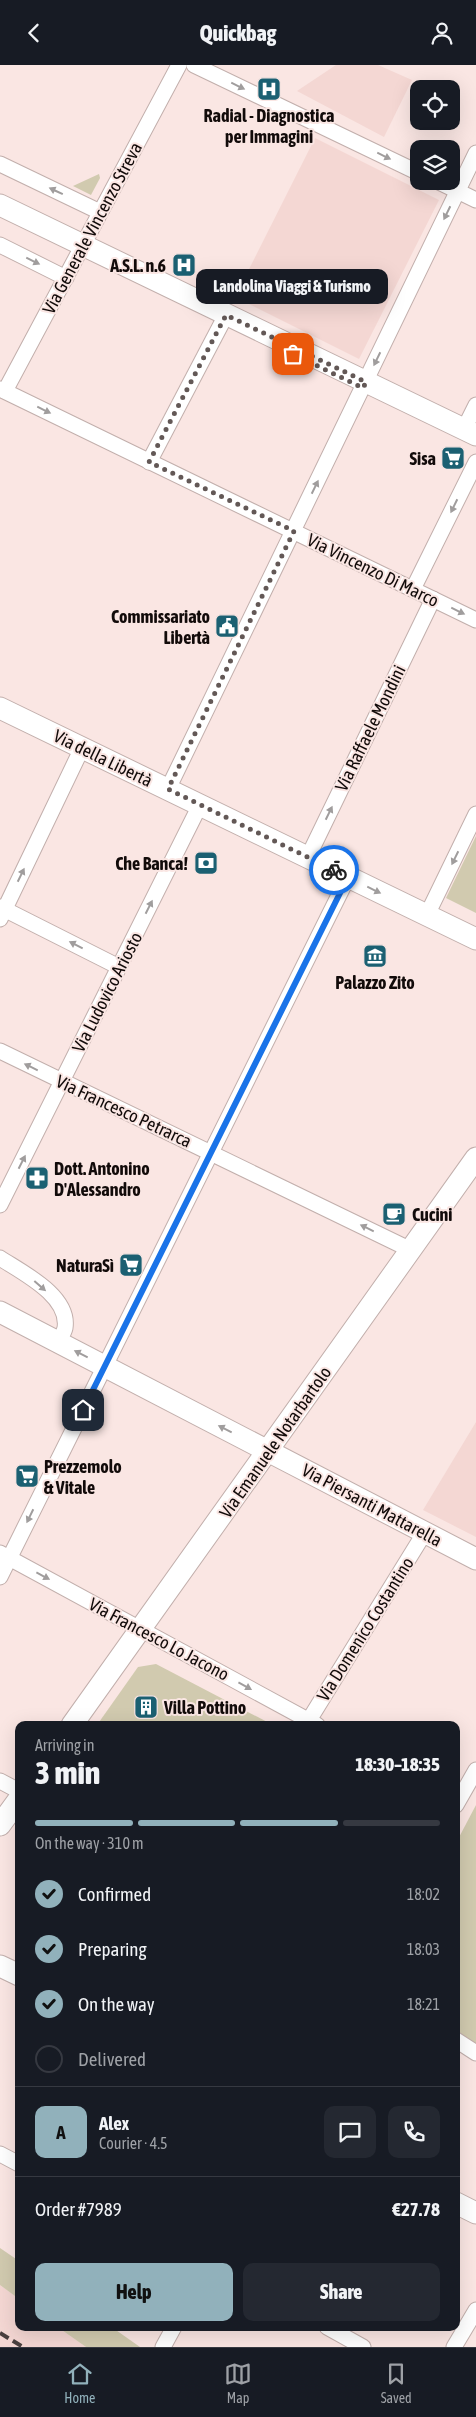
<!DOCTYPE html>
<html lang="en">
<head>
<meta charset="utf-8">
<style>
  :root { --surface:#171b24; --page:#242831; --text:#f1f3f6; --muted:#9ea1a6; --line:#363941; --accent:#91b1bb }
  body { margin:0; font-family:"Asap Condensed",sans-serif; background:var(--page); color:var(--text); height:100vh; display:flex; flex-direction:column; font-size:19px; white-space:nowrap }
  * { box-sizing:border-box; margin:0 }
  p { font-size:16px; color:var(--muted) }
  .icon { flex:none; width:28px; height:28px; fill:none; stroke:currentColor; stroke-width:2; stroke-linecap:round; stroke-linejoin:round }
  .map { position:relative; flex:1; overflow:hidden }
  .details { position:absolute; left:15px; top:1656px; width:445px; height:610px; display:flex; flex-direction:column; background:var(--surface); border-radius:10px; box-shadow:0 5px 20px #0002 }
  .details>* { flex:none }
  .tools { position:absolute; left:410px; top:15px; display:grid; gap:10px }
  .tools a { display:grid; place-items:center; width:50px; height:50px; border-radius:10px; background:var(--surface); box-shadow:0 5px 20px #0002; font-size:25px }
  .pin { position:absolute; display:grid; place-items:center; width:42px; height:42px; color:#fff; margin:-21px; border-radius:10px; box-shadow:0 2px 8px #0006 }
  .courier { position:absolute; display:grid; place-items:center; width:50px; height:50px; margin:-25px; border:4px solid #1a73e8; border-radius:50%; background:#fff; color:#222; box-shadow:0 1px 6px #0007 }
  .bubble { position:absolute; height:35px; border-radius:10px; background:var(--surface); box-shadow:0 5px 20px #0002; font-size:16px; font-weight:800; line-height:35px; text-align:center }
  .headline em { font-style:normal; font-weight:800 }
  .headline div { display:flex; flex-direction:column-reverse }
  .headline { display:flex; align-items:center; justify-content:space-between; height:85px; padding:0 20px }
  h1 { font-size:32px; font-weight:800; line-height:38px }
  .bar { display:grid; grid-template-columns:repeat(4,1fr); gap:8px 5px; align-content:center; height:60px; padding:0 20px }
  .bar i { height:6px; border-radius:4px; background:var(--line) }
  .bar .active { background:var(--accent) }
  .bar p { grid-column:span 4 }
  .line { display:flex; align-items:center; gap:12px; padding:0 20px; border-top:1px solid var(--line) }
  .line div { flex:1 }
  .round { display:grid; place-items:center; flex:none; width:52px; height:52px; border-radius:10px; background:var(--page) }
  ol { padding:0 20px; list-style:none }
  li { display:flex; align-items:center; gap:15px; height:55px }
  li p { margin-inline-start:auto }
  li .icon { padding:5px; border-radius:50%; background:var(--accent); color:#111; stroke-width:4 }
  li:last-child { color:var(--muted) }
  li i { width:28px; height:28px; border:2px solid var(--line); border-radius:50% }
  .action { display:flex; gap:10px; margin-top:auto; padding:10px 20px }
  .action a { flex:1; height:58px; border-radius:10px; background:var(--accent); color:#111; font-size:20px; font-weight:800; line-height:58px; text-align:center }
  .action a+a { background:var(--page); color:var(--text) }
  header { display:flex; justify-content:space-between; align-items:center; height:65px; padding:0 20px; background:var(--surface); font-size:22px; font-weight:800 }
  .menu { display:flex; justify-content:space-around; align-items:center; height:70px; border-top:1px solid var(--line); background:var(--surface); font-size:14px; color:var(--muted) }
  .menu a { display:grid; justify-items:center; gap:2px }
  .menu .active { color:var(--accent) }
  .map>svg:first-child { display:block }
</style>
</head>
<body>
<header><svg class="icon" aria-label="back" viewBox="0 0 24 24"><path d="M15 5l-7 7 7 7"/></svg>Quickbag<svg class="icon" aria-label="person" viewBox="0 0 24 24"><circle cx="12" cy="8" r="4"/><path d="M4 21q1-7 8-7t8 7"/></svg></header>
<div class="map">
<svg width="476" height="2282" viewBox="0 0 476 2282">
  <rect width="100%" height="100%" fill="#fae6e3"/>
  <!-- built -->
  <g fill="#f4d7d3">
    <path d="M 336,0 L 378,0 L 412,15 L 384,72 L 297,26 Z"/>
    <path d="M 315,73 L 439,135 L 359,294 L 235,232 Z"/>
    <path d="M 476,1357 L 476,1472 L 423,1445 Z"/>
    <path d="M 0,2220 L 19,2234 L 19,2262 L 59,2263 L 86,2282 L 0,2282 Z"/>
  </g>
  <!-- green -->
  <g fill="#d1caaf">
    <path d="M 99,109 L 100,113 L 91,130 L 73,121 Z"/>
    <path d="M 476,771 L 476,848 L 446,833 Z"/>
    <path d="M 156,1599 L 273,1660 L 97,1660 L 138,1602 Z"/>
    <path d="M 476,1740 L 476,1979 L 456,1967 L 456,1778 Z"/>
    <path d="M 0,2183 L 19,2196 L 19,2234 L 0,2220 Z"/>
    <path d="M 59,2263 L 113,2263 L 140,2282 L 86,2282 Z"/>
  </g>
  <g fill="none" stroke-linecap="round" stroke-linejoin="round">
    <!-- street casing -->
    <g stroke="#c2afac" stroke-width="17">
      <g id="street">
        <path d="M 194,0 L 419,108"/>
        <path d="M 0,99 L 100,147"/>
        <path d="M 437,116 L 476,135"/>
        <path d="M 0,180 L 66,213"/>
        <path d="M 0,324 L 476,555"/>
        <path d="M 5,326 L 179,0"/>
        <path d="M 464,364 L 476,340"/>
        <path d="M 149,397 L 226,250"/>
        <path d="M 413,524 L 476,397"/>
        <path d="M 168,724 L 476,88"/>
        <path d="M 308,792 L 433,534"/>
        <path d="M 0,842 L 119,902"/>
        <path d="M 427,850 L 476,749"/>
        <path d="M 0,854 L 82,683"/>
        <path d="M 0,986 L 411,1185"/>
        <path d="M 0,1140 L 200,740"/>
        <path d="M 0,1193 C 23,1208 70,1231 65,1263 C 64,1268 60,1273 58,1277"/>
        <path d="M 0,1488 L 317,1660"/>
        <path d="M 0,1512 L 348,812"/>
        <path d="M 306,1660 L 425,1467"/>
        <path d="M 0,1716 L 19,1726"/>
        <path d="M 456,1740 L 476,1705"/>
        <path d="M 456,1975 L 476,1988"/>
        <path d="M 0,2089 L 19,2099"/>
        <path d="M 327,2262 L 363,2282"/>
        <path d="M 163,2282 L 174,2262"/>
        <path d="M 454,2282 L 476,2245"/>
      </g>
    </g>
    <!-- secondary casing -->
    <g stroke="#c2afac" stroke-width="23">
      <g id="secondary">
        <path d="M 0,140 L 476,370"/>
        <path d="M 0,643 L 476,874"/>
        <path d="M 0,1247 L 476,1494"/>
        <path d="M 72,1660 L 476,1093"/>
        <path d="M 0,1760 L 19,1734"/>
        <path d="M 0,1901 L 19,1910"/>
        <path d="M 456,2138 L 476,2148"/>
      </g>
    </g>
    <!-- street -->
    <use href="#street" stroke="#fff" stroke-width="15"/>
    <!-- secondary -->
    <use href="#secondary" stroke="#fff" stroke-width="21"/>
    <!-- rail -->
    <path stroke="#4a403f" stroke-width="4" stroke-dasharray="10 5" stroke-linecap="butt" d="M 0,2268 L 23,2282"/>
  </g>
  <!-- one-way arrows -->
  <defs><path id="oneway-solid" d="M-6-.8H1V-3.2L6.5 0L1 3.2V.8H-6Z" transform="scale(1.25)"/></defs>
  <g fill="#a09d9d">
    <use href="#oneway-solid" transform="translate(238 21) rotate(26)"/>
    <use href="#oneway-solid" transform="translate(384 91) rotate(26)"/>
    <use href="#oneway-solid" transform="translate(56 126) rotate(-155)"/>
    <use href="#oneway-solid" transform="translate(447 148) rotate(116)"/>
    <use href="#oneway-solid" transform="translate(33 196) rotate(26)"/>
    <use href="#oneway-solid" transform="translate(377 294) rotate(116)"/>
    <use href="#oneway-solid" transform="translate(44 345) rotate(26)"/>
    <use href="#oneway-solid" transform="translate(315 422) rotate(-64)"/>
    <use href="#oneway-solid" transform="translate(454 441) rotate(116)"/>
    <use href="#oneway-solid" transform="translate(458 546) rotate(26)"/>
    <use href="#oneway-solid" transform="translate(329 748) rotate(-64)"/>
    <use href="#oneway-solid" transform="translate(455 793) rotate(116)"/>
    <use href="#oneway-solid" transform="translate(21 810) rotate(-64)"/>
    <use href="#oneway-solid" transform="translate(374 825) rotate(26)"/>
    <use href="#oneway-solid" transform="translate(149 842) rotate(-63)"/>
    <use href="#oneway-solid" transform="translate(76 880) rotate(-153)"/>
    <use href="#oneway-solid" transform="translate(31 1002) rotate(-154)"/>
    <use href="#oneway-solid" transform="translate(22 1097) rotate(-63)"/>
    <use href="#oneway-solid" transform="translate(367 1163) rotate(-154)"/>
    <use href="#oneway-solid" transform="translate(40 1221) rotate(41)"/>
    <use href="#oneway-solid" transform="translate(81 1289) rotate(-153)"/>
    <use href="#oneway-solid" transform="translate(225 1364) rotate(-153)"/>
    <use href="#oneway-solid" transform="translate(30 1451) rotate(116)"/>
    <use href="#oneway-solid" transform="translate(43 1511) rotate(28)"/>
    <use href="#oneway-solid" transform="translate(245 1621) rotate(29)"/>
  </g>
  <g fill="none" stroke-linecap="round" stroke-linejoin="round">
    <!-- done -->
    <path stroke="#635856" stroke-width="5" stroke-dasharray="0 9" d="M 293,289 L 363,323 L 366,317 L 226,250 L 149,397 L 294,466 L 168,724 L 334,805"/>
    <!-- route -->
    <path stroke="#1a73e8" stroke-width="6" d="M 83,1345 L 348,812 L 334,805"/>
  </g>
  <!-- icons -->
  <defs>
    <g id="hospital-square" transform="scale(1.25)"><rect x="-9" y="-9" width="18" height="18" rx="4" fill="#1b6072" stroke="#fae6e3"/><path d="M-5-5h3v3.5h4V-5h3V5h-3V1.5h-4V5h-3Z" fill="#fff"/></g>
    <g id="supermarket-square" transform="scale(1.25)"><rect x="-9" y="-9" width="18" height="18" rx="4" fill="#1b6072" stroke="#fae6e3"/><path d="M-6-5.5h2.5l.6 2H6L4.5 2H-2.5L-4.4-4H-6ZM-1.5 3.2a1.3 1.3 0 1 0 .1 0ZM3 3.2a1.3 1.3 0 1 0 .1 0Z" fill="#fff"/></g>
    <g id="civic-square" transform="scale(1.25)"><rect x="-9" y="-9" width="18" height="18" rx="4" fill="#1b6072" stroke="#fae6e3"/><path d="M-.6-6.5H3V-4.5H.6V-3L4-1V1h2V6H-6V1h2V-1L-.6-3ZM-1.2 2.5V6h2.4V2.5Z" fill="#fff"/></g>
    <g id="bank-square" transform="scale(1.25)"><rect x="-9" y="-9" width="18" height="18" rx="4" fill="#1b6072" stroke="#fae6e3"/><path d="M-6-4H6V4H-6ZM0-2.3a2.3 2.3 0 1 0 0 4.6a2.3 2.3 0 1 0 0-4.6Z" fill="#fff"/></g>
    <g id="museum-square" transform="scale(1.25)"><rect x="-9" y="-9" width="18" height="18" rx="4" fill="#1b6072" stroke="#fae6e3"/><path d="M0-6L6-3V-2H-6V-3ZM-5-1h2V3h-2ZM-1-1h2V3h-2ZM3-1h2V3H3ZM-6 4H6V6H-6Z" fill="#fff"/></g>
    <g id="pharmacy-square" transform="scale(1.25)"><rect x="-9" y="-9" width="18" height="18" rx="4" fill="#1b6072" stroke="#fae6e3"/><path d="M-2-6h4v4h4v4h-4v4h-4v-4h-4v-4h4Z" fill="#fff"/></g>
    <g id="cafe-square" transform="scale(1.25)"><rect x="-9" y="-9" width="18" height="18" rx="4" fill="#1b6072" stroke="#fae6e3"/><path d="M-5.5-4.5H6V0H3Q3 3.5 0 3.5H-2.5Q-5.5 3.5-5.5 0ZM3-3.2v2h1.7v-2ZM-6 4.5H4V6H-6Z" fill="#fff"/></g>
    <g id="building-square" transform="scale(1.25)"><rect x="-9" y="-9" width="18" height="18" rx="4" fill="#1b6072" stroke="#fae6e3"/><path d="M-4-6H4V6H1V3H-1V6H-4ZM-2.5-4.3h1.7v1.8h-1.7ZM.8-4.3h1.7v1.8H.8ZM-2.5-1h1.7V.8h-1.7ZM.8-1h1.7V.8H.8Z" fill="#fff"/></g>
  </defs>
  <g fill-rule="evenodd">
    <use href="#hospital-square" x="269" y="24"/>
    <use href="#hospital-square" x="184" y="200"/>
    <use href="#supermarket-square" x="453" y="393"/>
    <use href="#civic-square" x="227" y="561"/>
    <use href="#bank-square" x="206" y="798"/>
    <use href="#museum-square" x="375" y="891"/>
    <use href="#pharmacy-square" x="37" y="1113"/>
    <use href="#cafe-square" x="394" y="1149"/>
    <use href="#supermarket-square" x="131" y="1200"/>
    <use href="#supermarket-square" x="27" y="1411"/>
    <use href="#building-square" x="146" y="1642"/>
  </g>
  <g text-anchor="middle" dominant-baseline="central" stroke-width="4" stroke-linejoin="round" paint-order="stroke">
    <!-- poi labels -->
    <g font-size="18" font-weight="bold" fill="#120b0a" stroke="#fae6e3" text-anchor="end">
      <text x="269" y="50" text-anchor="middle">Radial - Diagnostica<tspan x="269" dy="21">per Immagini</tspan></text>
      <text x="166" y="200">A.S.L. n.6</text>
      <text x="436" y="393">Sisa</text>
      <text x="210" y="551">Commissariato<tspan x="210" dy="21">Libertà</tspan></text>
      <text x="188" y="798">Che Banca!</text>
      <text x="375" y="917" text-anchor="middle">Palazzo Zito</text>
      <text x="54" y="1103" text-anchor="start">Dott. Antonino<tspan x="54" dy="21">D'Alessandro</tspan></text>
      <text x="412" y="1149" text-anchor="start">Cucini</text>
      <text x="114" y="1200">NaturaSì</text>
      <text x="44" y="1401" text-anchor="start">Prezzemolo<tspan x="44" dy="21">&amp; Vitale</tspan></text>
      <text x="164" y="1642" text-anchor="start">Villa Pottino</text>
    </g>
    <!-- street labels -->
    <g font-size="18" fill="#120b0a" stroke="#fae6e3">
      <text transform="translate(92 163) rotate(-62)">Via Generale Vincenzo Streva</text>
      <text transform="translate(373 505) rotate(26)">Via Vincenzo Di Marco</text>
      <text transform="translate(370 663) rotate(-64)">Via Raffaele Mondini</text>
      <text transform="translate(103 693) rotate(26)">Via della Libertà</text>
      <text transform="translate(107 927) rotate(-63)">Via Ludovico Ariosto</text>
      <text transform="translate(124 1046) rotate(25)">Via Francesco Petrarca</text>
      <text transform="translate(275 1377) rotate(-55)">Via Emanuele Notarbartolo</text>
      <text transform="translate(372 1440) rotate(28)">Via Piersanti Mattarella</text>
      <text transform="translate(365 1564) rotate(-58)">Via Domenico Costantino</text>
      <text transform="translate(159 1574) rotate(28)">Via Francesco Lo Jacono</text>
    </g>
  </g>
</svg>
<div class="tools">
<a><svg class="icon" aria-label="locate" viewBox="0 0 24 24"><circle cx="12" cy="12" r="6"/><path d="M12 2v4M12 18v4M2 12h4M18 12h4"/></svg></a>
<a><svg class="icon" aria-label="layers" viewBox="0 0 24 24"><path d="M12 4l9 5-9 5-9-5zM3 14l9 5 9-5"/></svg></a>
</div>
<div class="pin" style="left:293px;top:289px;background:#ea580c"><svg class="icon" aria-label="bag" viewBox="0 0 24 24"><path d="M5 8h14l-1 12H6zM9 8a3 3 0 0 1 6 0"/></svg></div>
<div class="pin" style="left:83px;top:1345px;background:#1f2937"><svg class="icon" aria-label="home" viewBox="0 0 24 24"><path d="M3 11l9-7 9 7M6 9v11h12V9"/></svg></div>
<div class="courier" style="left:334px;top:805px"><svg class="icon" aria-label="bike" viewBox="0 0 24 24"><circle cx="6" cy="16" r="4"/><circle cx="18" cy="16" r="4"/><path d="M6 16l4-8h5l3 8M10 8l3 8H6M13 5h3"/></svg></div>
<div class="bubble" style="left:196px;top:204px;width:192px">Landolina Viaggi &amp; Turismo</div>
<section class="details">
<div class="headline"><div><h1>3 min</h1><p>Arriving in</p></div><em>18:30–18:35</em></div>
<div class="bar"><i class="active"></i><i class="active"></i><i class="active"></i><i></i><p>On the way · 310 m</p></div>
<ol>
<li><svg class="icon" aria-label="check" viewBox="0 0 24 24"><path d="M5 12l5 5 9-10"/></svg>Confirmed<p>18:02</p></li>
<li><svg class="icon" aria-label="check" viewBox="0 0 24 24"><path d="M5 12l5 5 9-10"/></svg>Preparing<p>18:03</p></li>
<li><svg class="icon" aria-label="check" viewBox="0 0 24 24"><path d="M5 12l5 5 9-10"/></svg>On the way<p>18:21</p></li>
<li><i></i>Delivered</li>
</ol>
<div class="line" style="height:90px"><b class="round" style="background:var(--accent);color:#111">A</b><div><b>Alex</b><p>Courier · 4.5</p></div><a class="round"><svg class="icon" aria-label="chat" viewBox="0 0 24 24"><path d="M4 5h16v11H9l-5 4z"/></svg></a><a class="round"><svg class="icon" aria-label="phone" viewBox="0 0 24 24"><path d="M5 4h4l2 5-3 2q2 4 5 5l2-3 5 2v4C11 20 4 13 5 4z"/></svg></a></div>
<div class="line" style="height:65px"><div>Order #7989</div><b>€27.78</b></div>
<div class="action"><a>Help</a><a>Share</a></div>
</section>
</div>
<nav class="menu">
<a class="active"><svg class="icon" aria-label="home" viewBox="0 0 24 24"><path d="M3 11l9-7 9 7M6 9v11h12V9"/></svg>Home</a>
<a><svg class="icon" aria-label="map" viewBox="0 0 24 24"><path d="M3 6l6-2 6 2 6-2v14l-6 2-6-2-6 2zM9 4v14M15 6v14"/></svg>Map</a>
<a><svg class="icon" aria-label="saved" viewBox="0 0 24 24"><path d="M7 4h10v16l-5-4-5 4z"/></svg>Saved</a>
</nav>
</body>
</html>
